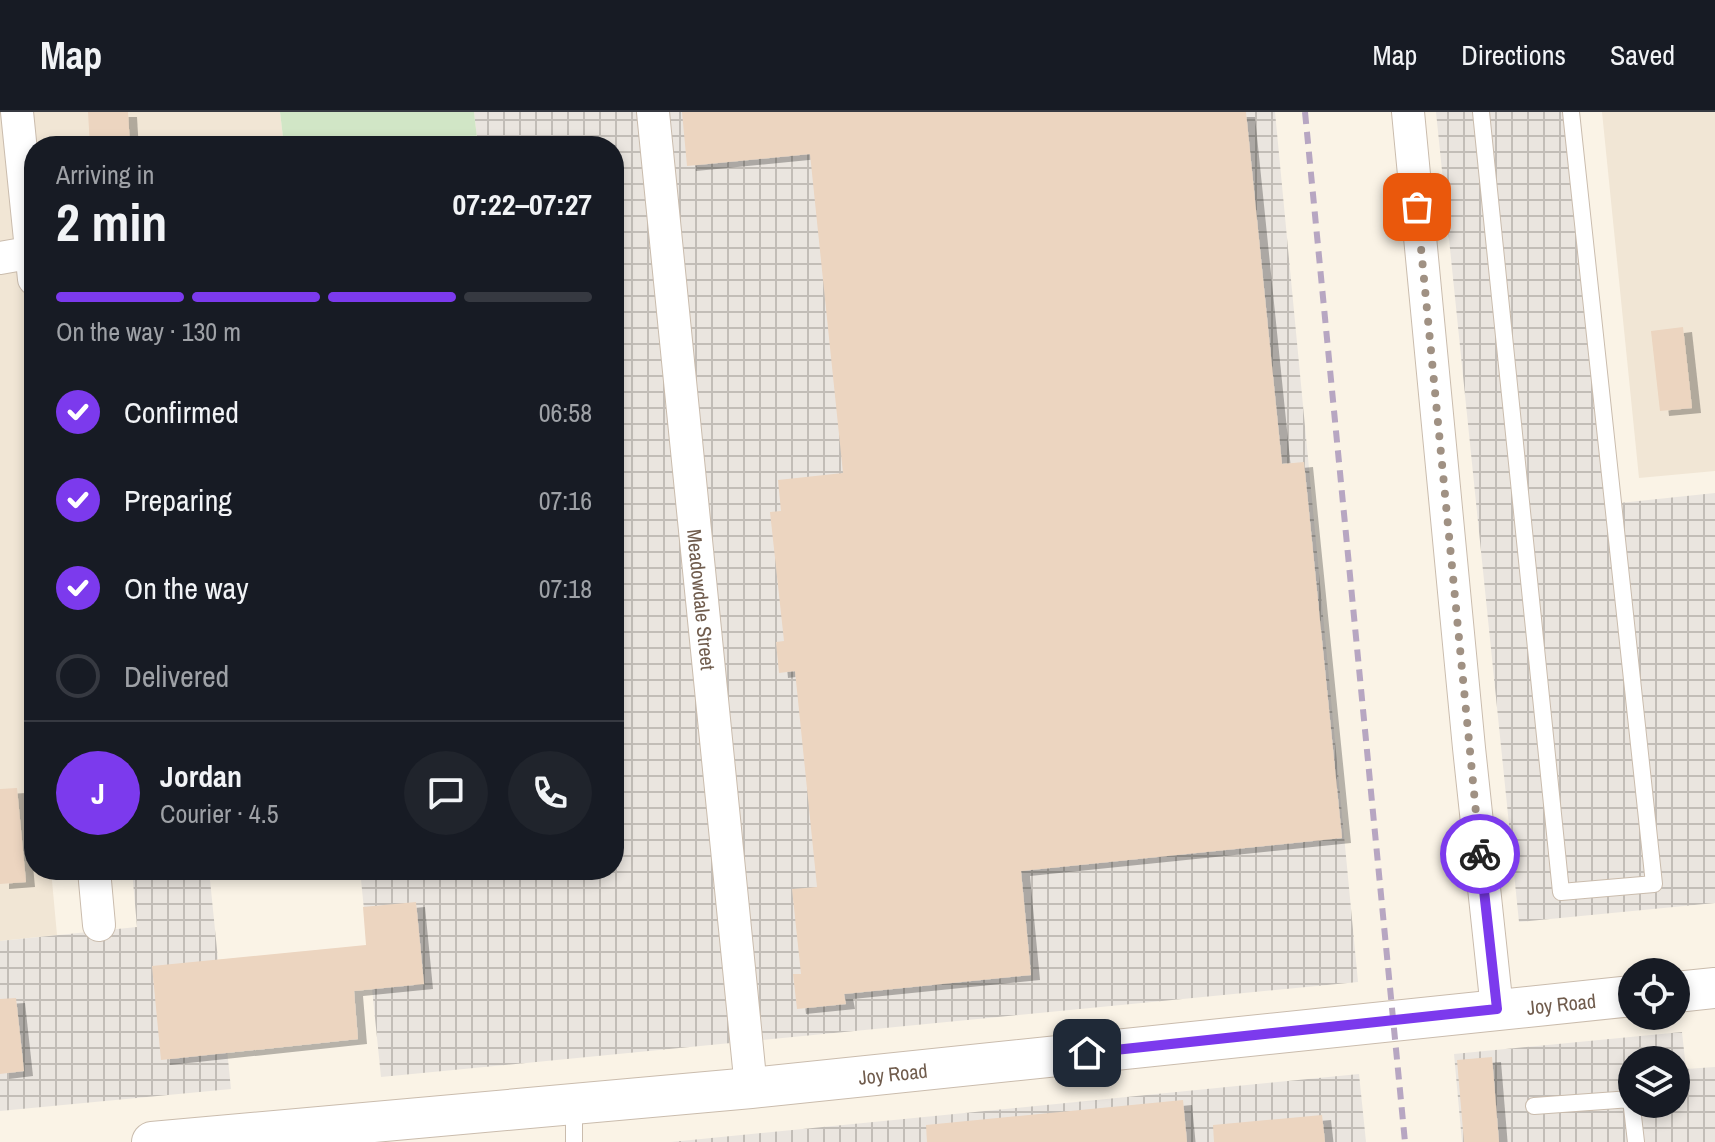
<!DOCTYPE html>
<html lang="en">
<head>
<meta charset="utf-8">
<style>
  :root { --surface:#171b24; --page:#20242c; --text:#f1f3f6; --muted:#9ea1a6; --line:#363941; --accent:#7c3aed }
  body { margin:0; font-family:"Archivo Narrow",sans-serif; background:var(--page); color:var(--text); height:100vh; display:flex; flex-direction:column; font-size:30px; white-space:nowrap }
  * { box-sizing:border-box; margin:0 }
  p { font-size:26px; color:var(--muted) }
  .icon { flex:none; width:44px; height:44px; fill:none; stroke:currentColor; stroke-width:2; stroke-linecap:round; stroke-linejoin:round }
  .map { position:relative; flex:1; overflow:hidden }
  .side { position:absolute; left:24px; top:24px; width:600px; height:744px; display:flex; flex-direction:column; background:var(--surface); border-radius:32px; box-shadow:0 4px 12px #0003 }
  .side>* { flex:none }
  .controls { position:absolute; left:1618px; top:846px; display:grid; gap:16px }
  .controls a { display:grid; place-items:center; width:72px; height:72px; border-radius:50%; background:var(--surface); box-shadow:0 4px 12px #0003; font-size:40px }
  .pin { position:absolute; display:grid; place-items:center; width:68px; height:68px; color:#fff; margin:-34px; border-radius:16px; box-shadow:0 4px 12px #0006 }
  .courier { position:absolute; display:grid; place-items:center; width:80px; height:80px; margin:-40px; border:6px solid #7c3aed; border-radius:50%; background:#fff; color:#222; box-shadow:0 2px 10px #0007 }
  .overview em { font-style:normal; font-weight:800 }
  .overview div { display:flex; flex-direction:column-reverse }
  .overview { display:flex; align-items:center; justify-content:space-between; height:136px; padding:0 32px }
  h1 { font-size:52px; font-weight:800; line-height:60px }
  .bar { display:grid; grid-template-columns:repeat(4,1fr); gap:12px 8px; align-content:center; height:96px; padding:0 32px }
  .bar i { height:10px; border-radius:6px; background:var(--line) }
  .bar .on { background:var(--accent) }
  .bar p { grid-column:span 4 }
  .line { display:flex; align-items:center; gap:20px; padding:0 32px; border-top:2px solid var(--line) }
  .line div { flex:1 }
  .round { display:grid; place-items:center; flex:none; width:84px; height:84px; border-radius:42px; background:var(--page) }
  ol { padding:0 32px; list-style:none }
  li { display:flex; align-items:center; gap:24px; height:88px }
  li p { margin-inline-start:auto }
  li .icon { padding:8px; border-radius:50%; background:var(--accent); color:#fff; stroke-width:4 }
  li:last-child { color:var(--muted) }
  li i { width:44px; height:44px; border:4px solid var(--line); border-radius:50% }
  header { display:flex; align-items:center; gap:48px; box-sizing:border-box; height:112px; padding:0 40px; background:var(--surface); border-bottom:2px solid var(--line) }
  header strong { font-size:38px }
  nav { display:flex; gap:44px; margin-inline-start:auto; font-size:28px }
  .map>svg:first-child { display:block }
</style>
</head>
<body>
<header>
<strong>Map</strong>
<nav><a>Map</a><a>Directions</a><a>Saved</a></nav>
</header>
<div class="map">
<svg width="1715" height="1030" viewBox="0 0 1715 1030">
  <defs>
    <pattern id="industrial-grid" width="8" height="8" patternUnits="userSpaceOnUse" patternTransform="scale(2)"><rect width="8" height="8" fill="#eae5df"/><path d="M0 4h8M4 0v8" fill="none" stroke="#c2bdb7"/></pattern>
    <filter id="shadow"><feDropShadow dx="9" dy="5" stdDeviation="0" flood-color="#0004"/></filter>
  </defs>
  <rect width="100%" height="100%" fill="#faf3e6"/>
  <!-- residential -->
  <g fill="#f1e6d5">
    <path d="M 0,0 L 280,0 L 284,34 L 34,34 L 34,758 L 51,758 L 57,823 L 0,829 Z"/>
    <path d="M 1602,0 L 1715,0 L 1715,359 L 1639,366 Z"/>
  </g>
  <!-- industrial -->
  <g fill="url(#industrial-grid)" fill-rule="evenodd">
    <path d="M 474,0 L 1275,0 L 1358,870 L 381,965 L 360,758 L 614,758 L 614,34 L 478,34 Z"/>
    <path d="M 1436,0 L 1569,0 L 1610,392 L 1715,381 L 1715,791 L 1519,810 Z"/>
    <path d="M 132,758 L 209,758 L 231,977 L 0,999 L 0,829 L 137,815 Z"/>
    <path d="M 1682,920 L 1686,957 L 1715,955 L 1715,1030 L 1462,1030 L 1454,942 ZM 1632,948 L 1676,948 L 1676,992 L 1632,992 Z"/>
    <path d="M 1359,962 L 1366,1030 L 671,1030 Z"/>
  </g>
  <!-- green -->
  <path fill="#d1e6c6" d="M 280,0 L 474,0 L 478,34 L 284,34 Z"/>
  <!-- building -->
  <g fill="#ecd5c0" filter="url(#shadow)">
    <path d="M 88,0 L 128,0 L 130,34 L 90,34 Z"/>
    <path d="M 682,0 L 1246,0 L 1282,352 L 1304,350 L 1342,726 L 1021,759 L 1031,863 L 844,882 L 846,892 L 797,897 L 793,862 L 801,862 L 792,777 L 817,775 L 795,559 L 779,561 L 776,530 L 784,529 L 770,400 L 781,399 L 778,368 L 843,361 L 810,42 L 687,54 Z"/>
    <path d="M 1683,215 L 1692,296 L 1660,299 L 1651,219 Z"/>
    <path d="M 17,676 L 26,770 L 0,772 L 0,677 Z"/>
    <path d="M 416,790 L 424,872 L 354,879 L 358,927 L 161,948 L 152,854 L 366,833 L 363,795 Z"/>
    <path d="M 16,886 L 24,959 L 0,962 L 0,887 Z"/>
    <path d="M 1492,945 L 1499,1030 L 1464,1030 L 1457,948 Z"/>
    <path d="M 1183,988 L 1187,1030 L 927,1030 L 926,1013 Z"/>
    <path d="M 1322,1003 L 1325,1030 L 1214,1030 L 1213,1013 Z"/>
  </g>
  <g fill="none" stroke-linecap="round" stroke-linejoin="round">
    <!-- service casing -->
    <g stroke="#cabcad" stroke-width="18">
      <g id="service">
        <path d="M 1481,0 L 1561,780 L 1654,772 L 1571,0"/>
        <path d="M 574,992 L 574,1030"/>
        <path d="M 1534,994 L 1631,987 L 1636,1030"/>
      </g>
    </g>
    <!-- minor casing -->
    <g stroke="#cabcad" stroke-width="34">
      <g id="minor">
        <path d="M 17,0 L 34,167"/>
        <path id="s1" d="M 653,0 L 751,976"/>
        <path d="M 1408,0 L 1469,636 L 1497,897"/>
        <path d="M 0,146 L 34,140"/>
        <path d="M 94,758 L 99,813"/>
      </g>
    </g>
    <!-- tertiary casing -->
    <g stroke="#cabcad" stroke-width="42">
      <g id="tertiary">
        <path d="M 1676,880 L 1715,876"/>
        <path id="s2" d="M 152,1030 L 751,976 L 1632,884"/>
      </g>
    </g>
    <!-- service -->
    <use href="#service" stroke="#fff" stroke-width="16"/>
    <!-- minor -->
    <use href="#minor" stroke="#fff" stroke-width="32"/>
    <!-- tertiary -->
    <use href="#tertiary" stroke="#fff" stroke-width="40"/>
    <!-- rail -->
    <path stroke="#b7a6c2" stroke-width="6" stroke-dasharray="12 8" stroke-linecap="butt" d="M 1305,0 L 1405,1030"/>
  </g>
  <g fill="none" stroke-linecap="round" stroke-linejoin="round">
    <!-- done -->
    <path stroke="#a09183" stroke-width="8" stroke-dasharray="0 14.4" d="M 1417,95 L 1480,742"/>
    <!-- route -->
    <path stroke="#7c3aed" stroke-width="10" d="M 1087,941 L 1497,897 L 1480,742"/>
  </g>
  <g text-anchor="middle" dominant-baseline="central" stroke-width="8" stroke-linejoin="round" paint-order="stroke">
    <!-- street labels -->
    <g font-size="20" fill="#705c4d" stroke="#fdf7ec">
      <text stroke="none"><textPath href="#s1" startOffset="490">Meadowdale Street</textPath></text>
      <text stroke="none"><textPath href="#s2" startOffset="1416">Joy Road</textPath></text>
      <text stroke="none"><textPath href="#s2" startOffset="744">Joy Road</textPath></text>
    </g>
  </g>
</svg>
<div class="controls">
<a><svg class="icon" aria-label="locate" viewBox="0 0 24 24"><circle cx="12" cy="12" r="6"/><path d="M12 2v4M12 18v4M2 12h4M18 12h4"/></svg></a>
<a><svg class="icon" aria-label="layers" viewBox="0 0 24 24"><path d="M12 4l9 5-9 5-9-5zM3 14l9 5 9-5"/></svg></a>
</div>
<div class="pin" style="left:1417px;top:95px;background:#ea580c"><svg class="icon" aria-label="bag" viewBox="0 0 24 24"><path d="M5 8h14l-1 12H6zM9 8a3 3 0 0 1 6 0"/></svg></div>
<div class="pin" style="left:1087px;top:941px;background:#1f2937"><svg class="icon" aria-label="home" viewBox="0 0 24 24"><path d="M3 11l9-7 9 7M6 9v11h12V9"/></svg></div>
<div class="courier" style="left:1480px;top:742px"><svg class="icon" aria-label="bike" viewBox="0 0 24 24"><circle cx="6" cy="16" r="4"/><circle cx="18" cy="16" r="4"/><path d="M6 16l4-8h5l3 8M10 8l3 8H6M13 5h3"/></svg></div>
<section class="side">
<div class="overview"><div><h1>2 min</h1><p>Arriving in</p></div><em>07:22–07:27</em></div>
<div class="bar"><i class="on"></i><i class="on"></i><i class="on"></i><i></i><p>On the way · 130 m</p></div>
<ol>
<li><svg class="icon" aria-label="check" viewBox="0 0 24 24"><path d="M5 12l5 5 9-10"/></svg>Confirmed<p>06:58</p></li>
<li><svg class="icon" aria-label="check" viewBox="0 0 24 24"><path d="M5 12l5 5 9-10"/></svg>Preparing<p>07:16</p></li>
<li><svg class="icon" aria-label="check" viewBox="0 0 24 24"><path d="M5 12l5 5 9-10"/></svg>On the way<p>07:18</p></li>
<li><i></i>Delivered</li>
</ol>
<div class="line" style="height:144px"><b class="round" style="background:var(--accent);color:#fff">J</b><div><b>Jordan</b><p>Courier · 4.5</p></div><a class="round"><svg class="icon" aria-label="chat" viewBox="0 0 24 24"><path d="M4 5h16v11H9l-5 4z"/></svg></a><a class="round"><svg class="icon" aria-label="phone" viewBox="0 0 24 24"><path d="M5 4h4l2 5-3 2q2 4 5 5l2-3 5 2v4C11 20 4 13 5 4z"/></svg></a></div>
</section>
</div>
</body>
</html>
